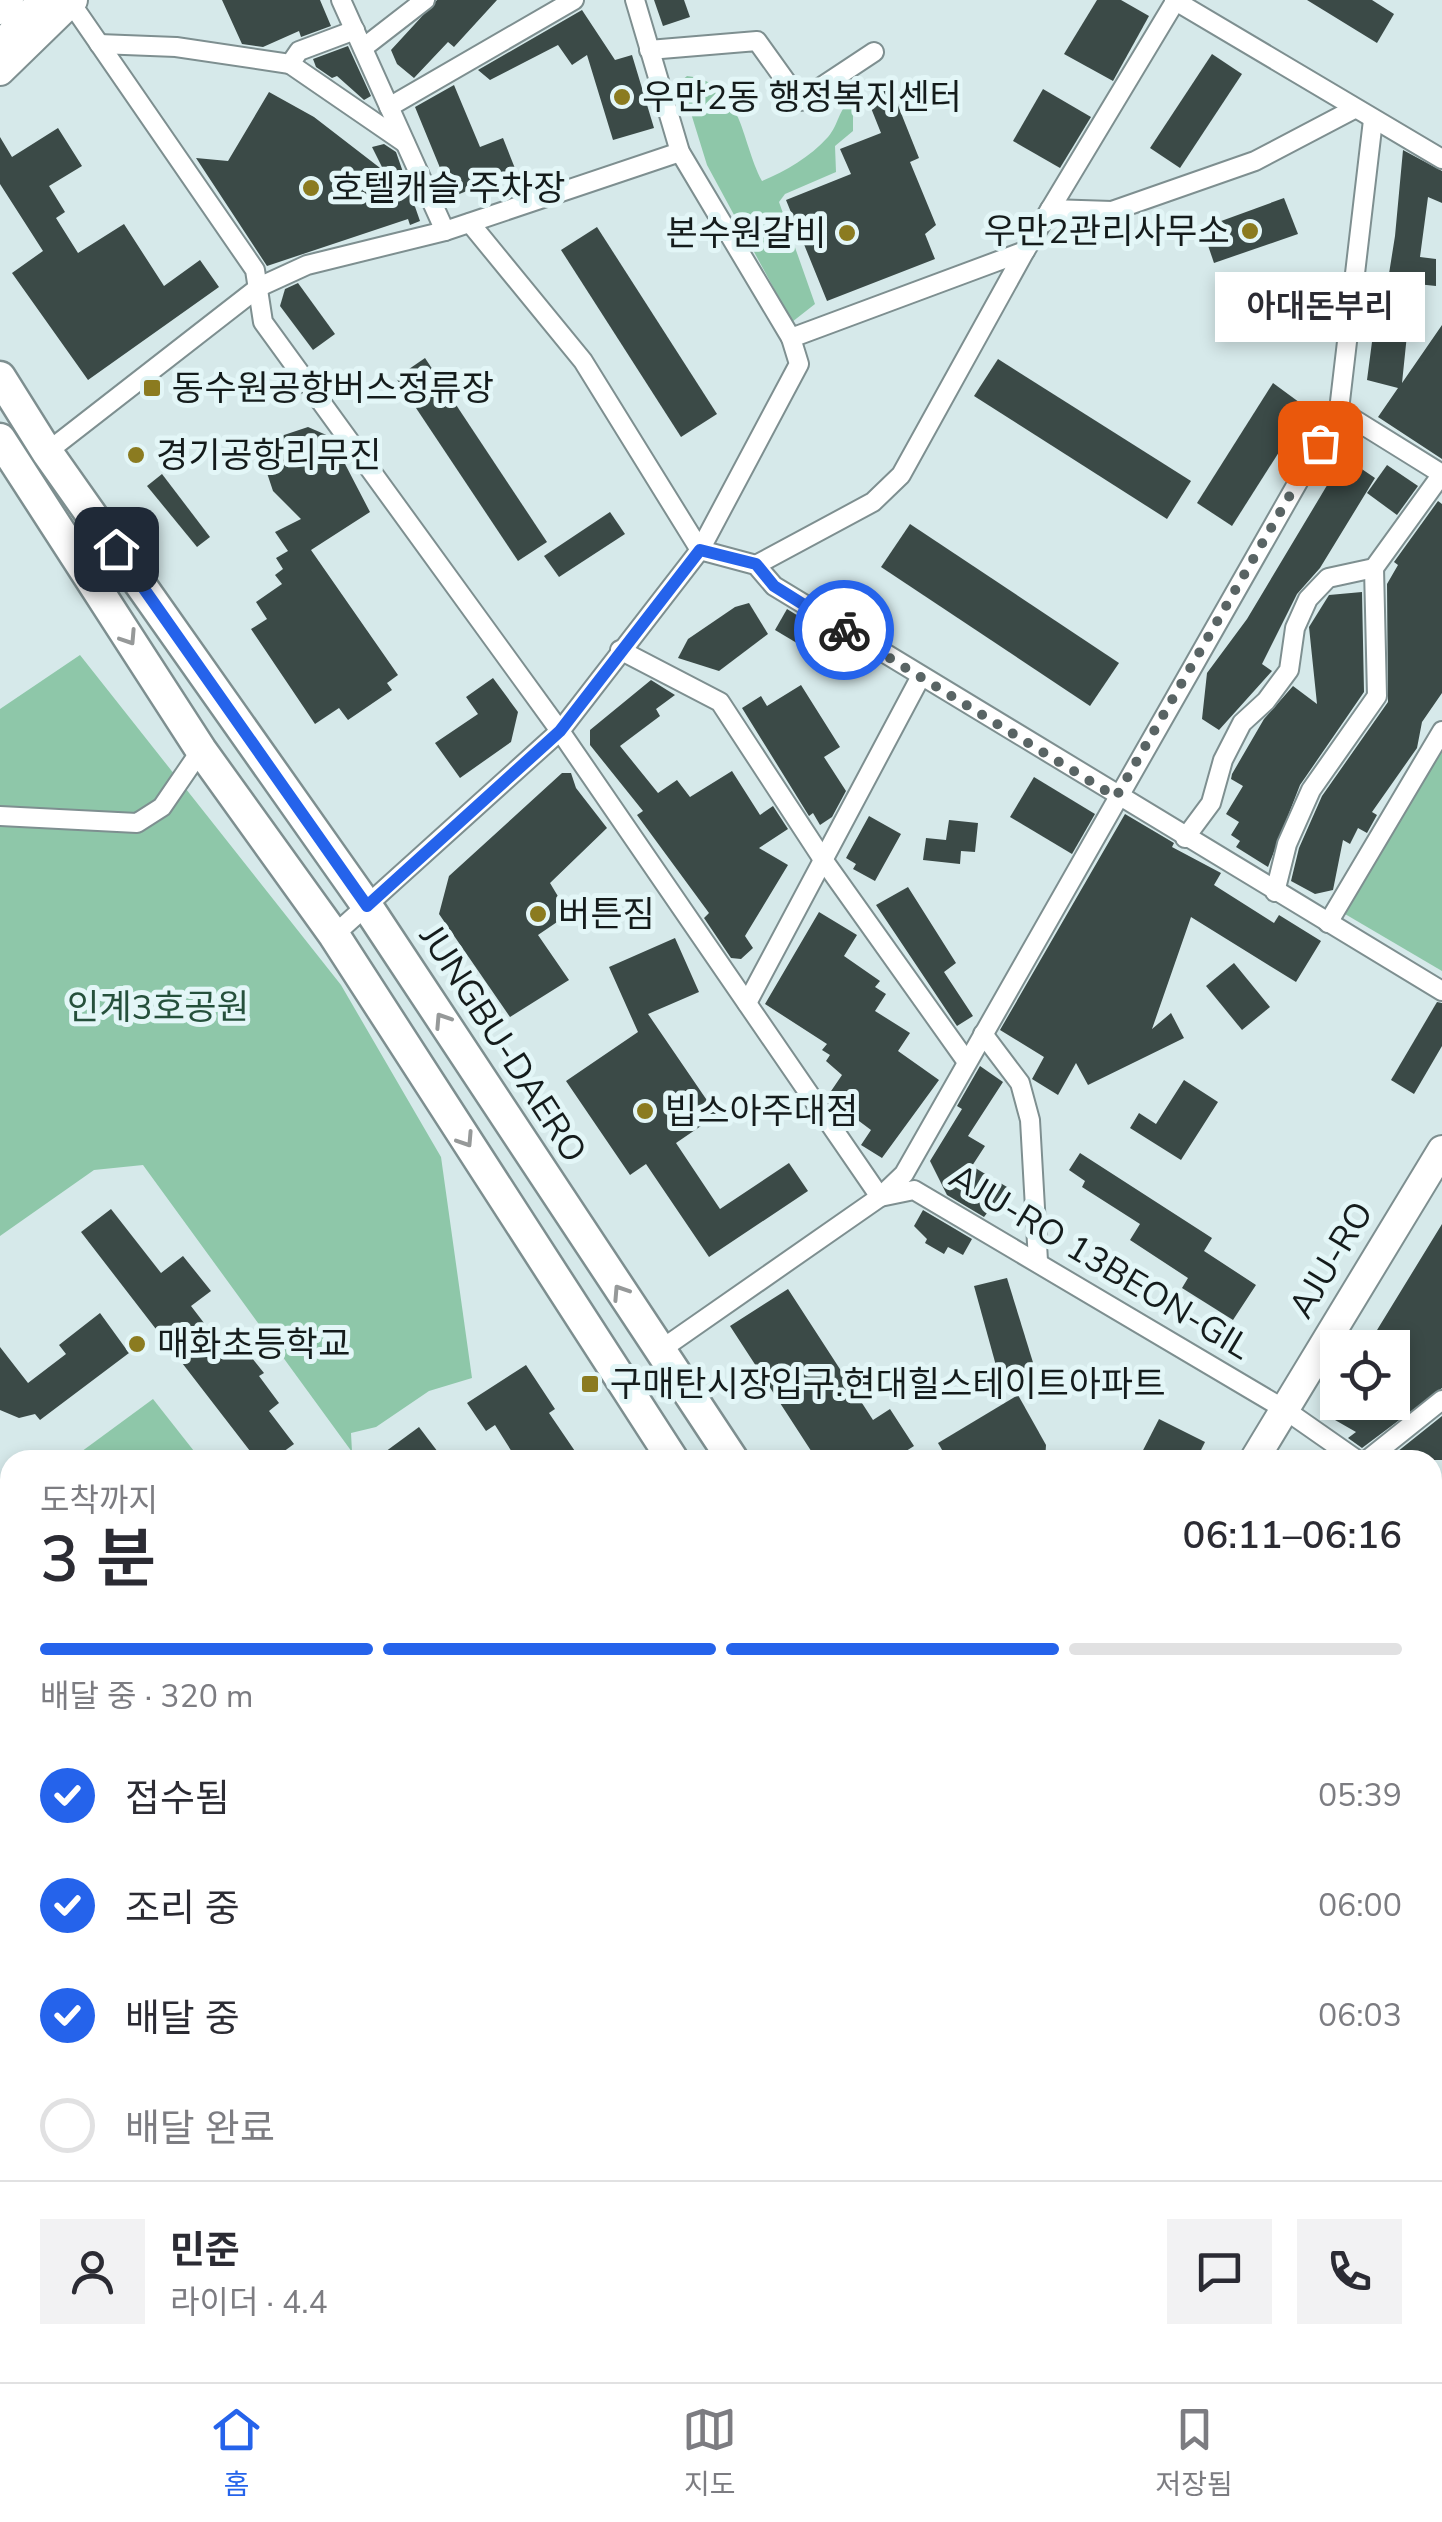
<!DOCTYPE html>
<html lang="ko">
<head>
<meta charset="utf-8">
<style>
  :root { --surface:#fff; --page:#f2f2f3; --text:#2b2b33; --muted:#7c7c81; --line:#e1e1e2; --accent:#2563eb }
  body { margin:0; font-family:"Nunito Sans","Noto Sans KR",sans-serif; background:var(--page); color:var(--text); height:100vh; display:flex; flex-direction:column; font-size:38px; white-space:nowrap }
  * { box-sizing:border-box; margin:0 }
  p { font-size:32px; color:var(--muted) }
  .icon { flex:none; width:55px; height:55px; fill:none; stroke:currentColor; stroke-width:2; stroke-linecap:round; stroke-linejoin:round }
  .map { position:relative; flex:1; overflow:hidden }
  .sheet { position:absolute; left:0px; top:1450px; width:1442px; height:932px; display:flex; flex-direction:column; background:var(--surface); border-radius:30px 30px 0 0; box-shadow:0 5px 15px #0003 }
  .sheet>* { flex:none }
  .buttons { position:absolute; left:1320px; top:1330px; display:grid; gap:20px }
  .buttons a { display:grid; place-items:center; width:90px; height:90px; border-radius:0px; background:var(--surface); box-shadow:0 5px 15px #0003; font-size:50px }
  .pin { position:absolute; display:grid; place-items:center; width:85px; height:85px; color:#fff; margin:-42px; border-radius:20px; box-shadow:0 5px 15px #0006 }
  .courier { position:absolute; display:grid; place-items:center; width:100px; height:100px; margin:-50px; border:8px solid #2563eb; border-radius:50%; background:#fff; color:#222; box-shadow:0 2px 12px #0007 }
  .bubble { position:absolute; height:70px; border-radius:0px; background:var(--surface); box-shadow:0 5px 15px #0003; font-size:32px; font-weight:600; line-height:70px; text-align:center }
  .overview em { font-style:normal; font-weight:600 }
  .overview div { display:flex; flex-direction:column-reverse }
  .overview { display:flex; align-items:center; justify-content:space-between; height:170px; padding:0 40px }
  h1 { font-size:65px; font-weight:600; line-height:75px }
  .bar { display:grid; grid-template-columns:repeat(4,1fr); gap:15px 10px; align-content:center; height:120px; padding:0 40px }
  .bar i { height:12px; border-radius:8px; background:var(--line) }
  .bar .active { background:var(--accent) }
  .bar p { grid-column:span 4 }
  .line { display:flex; align-items:center; gap:25px; padding:0 40px; border-top:2px solid var(--line) }
  .line div { flex:1 }
  .round { display:grid; place-items:center; flex:none; width:105px; height:105px; border-radius:0px; background:var(--page) }
  ol { padding:0 40px; list-style:none }
  li { display:flex; align-items:center; gap:30px; height:110px }
  li p { margin-inline-start:auto }
  li .icon { padding:10px; border-radius:50%; background:var(--accent); color:#fff; stroke-width:4 }
  li:last-child { color:var(--muted) }
  li i { width:55px; height:55px; border:5px solid var(--line); border-radius:50% }
  .tab-bar { display:flex; justify-content:space-around; align-items:center; height:140px; border-top:2px solid var(--line); background:var(--surface); font-size:28px; color:var(--muted) }
  .tab-bar a { display:grid; justify-items:center; gap:5px }
  .tab-bar .active { color:var(--accent) }
  .map>svg:first-child { display:block }
</style>
</head>
<body>
<div class="map">
<svg width="1442" height="2382" viewBox="0 0 1442 2382">
  <rect width="100%" height="100%" fill="#d6e9ea"/>
  <!-- green -->
  <g fill="#8ec7a9">
    <path d="M 687,76 C 743,83 740,139 762,181 C 786,171 810,157 828,137 C 840,123 837,110 853,99 L 853,131 L 835,146 L 836,172 L 785,194 L 779,202 L 815,304 L 792,322 L 707,165 L 681,81 Z"/>
    <path d="M 80,655 L 341,985 L 441,1157 L 472,1378 L 429,1391 L 376,1427 L 351,1433 L 352,1452 L 143,1165 L 94,1170 L 0,1236 L 0,709 Z"/>
    <path d="M 1442,749 L 1442,971 L 1345,914 Z"/>
    <path d="M 153,1399 L 201,1460 L 70,1460 Z"/>
  </g>
  <!-- building -->
  <g fill="#3b4a47">
    <path d="M 222,0 L 320,0 L 331,26 L 301,37 L 299,31 L 263,47 L 242,44 Z"/>
    <path d="M 437,0 L 497,0 L 454,47 L 448,42 L 414,78 L 397,64 L 391,50 Z"/>
    <path d="M 654,0 L 684,0 L 690,17 L 663,26 Z"/>
    <path d="M 1097,0 L 1121,0 L 1149,16 L 1113,81 L 1064,54 Z"/>
    <path d="M 1307,0 L 1372,0 L 1394,14 L 1377,43 Z"/>
    <path d="M 582,10 L 615,60 L 632,55 L 654,128 L 613,140 L 587,55 L 572,65 L 558,45 L 490,80 L 478,70 Z"/>
    <path d="M 348,46 L 371,96 L 364,100 L 337,76 L 332,78 L 316,67 L 313,59 Z"/>
    <path d="M 1212,54 L 1242,74 L 1180,168 L 1150,148 Z"/>
    <path d="M 454,85 L 480,147 L 503,138 L 516,171 L 452,197 L 415,107 Z"/>
    <path d="M 891,88 L 919,158 L 910,162 L 936,225 L 925,234 L 935,259 L 827,301 L 786,200 L 851,174 L 840,149 L 881,133 L 867,98 Z"/>
    <path d="M 1043,89 L 1091,117 L 1060,168 L 1013,141 Z"/>
    <path d="M 269,92 L 314,117 L 384,171 L 372,147 L 384,144 L 396,152 L 420,221 L 410,225 L 408,219 L 267,266 L 196,158 L 228,161 Z"/>
    <path d="M 58,128 L 82,166 L 49,186 L 65,212 L 56,218 L 78,253 L 124,224 L 164,286 L 200,260 L 219,287 L 88,380 L 12,273 L 43,251 L 0,184 L 0,137 L 12,157 Z"/>
    <path d="M 1403,150 L 1442,171 L 1442,203 L 1428,197 L 1420,257 L 1436,259 L 1436,286 L 1417,284 L 1379,306 L 1378,278 L 1388,280 L 1395,236 Z"/>
    <path d="M 1284,198 L 1298,234 L 1214,263 L 1202,228 Z"/>
    <path d="M 597,227 L 717,414 L 681,437 L 561,250 Z"/>
    <path d="M 298,283 L 335,334 L 313,350 L 280,306 L 285,289 Z"/>
    <path d="M 1375,319 L 1408,325 L 1402,383 L 1442,325 L 1442,459 L 1378,417 L 1398,388 L 1367,380 Z"/>
    <path d="M 425,358 L 547,542 L 518,561 L 396,378 Z"/>
    <path d="M 998,359 L 1191,481 L 1167,519 L 974,396 Z"/>
    <path d="M 1273,383 L 1307,408 L 1232,526 L 1197,503 Z"/>
    <path d="M 308,427 L 331,437 L 370,512 L 311,550 L 398,675 L 387,683 L 392,690 L 348,720 L 339,708 L 315,724 L 251,629 L 267,619 L 256,602 L 282,584 L 275,575 L 283,569 L 276,558 L 288,551 L 275,532 L 301,519 L 273,491 L 267,473 L 268,458 L 284,435 Z"/>
    <path d="M 1344,457 L 1375,478 L 1320,568 L 1297,594 L 1262,664 L 1272,671 L 1219,730 L 1202,719 L 1207,673 L 1247,619 Z"/>
    <path d="M 1387,465 L 1418,486 L 1397,515 L 1367,493 Z"/>
    <path d="M 162,474 L 210,537 L 197,547 L 147,486 Z"/>
    <path d="M 1438,501 L 1442,504 L 1442,693 L 1422,722 L 1417,748 L 1372,812 L 1377,815 L 1367,833 L 1358,828 L 1350,844 L 1343,840 L 1333,890 L 1315,894 L 1291,881 L 1299,848 L 1322,796 L 1388,702 L 1387,584 L 1398,565 L 1394,562 Z"/>
    <path d="M 610,512 L 625,534 L 559,577 L 544,556 Z"/>
    <path d="M 910,524 L 1119,663 L 1090,706 L 881,567 Z"/>
    <path d="M 1362,592 L 1364,692 L 1300,785 L 1268,867 L 1236,847 L 1240,841 L 1231,835 L 1239,822 L 1226,814 L 1243,786 L 1231,779 L 1232,774 L 1264,719 L 1293,686 L 1317,704 L 1309,627 L 1329,595 Z"/>
    <path d="M 749,603 L 768,634 L 719,671 L 678,658 L 688,639 L 735,607 Z"/>
    <path d="M 787,609 L 834,638 L 822,658 L 775,630 Z"/>
    <path d="M 493,678 L 518,712 L 511,742 L 460,778 L 435,743 L 478,714 L 466,697 Z"/>
    <path d="M 651,680 L 675,695 L 656,709 L 660,716 L 620,746 L 658,793 L 677,780 L 690,797 L 732,771 L 760,815 L 773,806 L 788,829 L 759,848 L 788,865 L 745,936 L 753,948 L 741,959 L 731,958 L 704,918 L 709,913 L 637,815 L 643,811 L 590,745 L 590,730 Z"/>
    <path d="M 801,685 L 840,747 L 824,757 L 846,791 L 832,817 L 820,825 L 813,813 L 809,816 L 742,708 L 761,696 L 767,706 Z"/>
    <path d="M 562,773 L 571,773 L 576,788 L 607,828 L 550,883 L 565,908 L 560,920 L 538,935 L 569,980 L 510,1017 L 439,914 L 449,876 Z"/>
    <path d="M 1034,777 L 1095,814 L 1072,854 L 1010,817 Z"/>
    <path d="M 1125,814 L 1174,843 L 1172,847 L 1221,873 L 1214,885 L 1274,923 L 1279,915 L 1321,941 L 1296,982 L 1191,917 L 1152,1029 L 1171,1013 L 1184,1038 L 1088,1085 L 1076,1063 L 1058,1095 L 1032,1079 L 1044,1057 L 1000,1030 Z"/>
    <path d="M 869,816 L 901,834 L 875,881 L 853,869 L 856,864 L 846,858 Z"/>
    <path d="M 949,820 L 978,823 L 975,852 L 961,851 L 960,864 L 923,860 L 926,838 L 946,840 Z"/>
    <path d="M 908,887 L 956,963 L 944,972 L 973,1016 L 957,1026 L 876,905 Z"/>
    <path d="M 819,912 L 857,935 L 844,956 L 880,981 L 875,987 L 886,994 L 875,1011 L 910,1033 L 898,1051 L 939,1080 L 882,1158 L 861,1145 L 871,1130 L 827,1097 L 842,1075 L 826,1061 L 830,1055 L 822,1050 L 827,1044 L 765,1004 Z"/>
    <path d="M 675,938 L 699,992 L 648,1014 L 717,1115 L 676,1143 L 720,1209 L 789,1163 L 808,1191 L 709,1257 L 646,1164 L 630,1175 L 566,1081 L 638,1032 L 609,967 Z"/>
    <path d="M 1234,963 L 1270,1007 L 1242,1030 L 1206,986 Z"/>
    <path d="M 1437,1002 L 1442,1003 L 1442,1046 L 1414,1094 L 1391,1080 Z"/>
    <path d="M 980,1066 L 1003,1082 L 968,1136 L 985,1146 L 972,1166 L 1007,1187 L 984,1217 L 947,1195 L 930,1161 L 962,1109 L 957,1106 Z"/>
    <path d="M 1184,1080 L 1218,1102 L 1181,1160 L 1130,1128 L 1139,1113 L 1156,1124 Z"/>
    <path d="M 1080,1153 L 1212,1238 L 1204,1251 L 1256,1285 L 1233,1320 L 1182,1288 L 1188,1278 L 1130,1240 L 1140,1224 L 1082,1187 L 1085,1181 L 1069,1170 Z"/>
    <path d="M 111,1209 L 161,1273 L 183,1256 L 211,1291 L 191,1306 L 227,1353 L 240,1343 L 264,1373 L 259,1376 L 279,1403 L 269,1411 L 294,1444 L 272,1460 L 257,1460 L 81,1232 Z"/>
    <path d="M 923,1210 L 972,1239 L 963,1255 L 948,1247 L 944,1254 L 925,1243 L 927,1239 L 914,1226 Z"/>
    <path d="M 1442,1224 L 1442,1388 L 1362,1448 L 1348,1438 L 1356,1432 L 1328,1416 L 1335,1402 L 1392,1402 L 1392,1348 L 1366,1348 Z"/>
    <path d="M 1007,1278 L 1035,1369 L 1000,1380 L 974,1286 Z"/>
    <path d="M 788,1289 L 873,1420 L 890,1409 L 914,1446 L 892,1460 L 817,1460 L 730,1326 Z"/>
    <path d="M 100,1313 L 129,1353 L 40,1420 L 35,1414 L 19,1418 L 0,1410 L 0,1347 L 28,1383 L 66,1354 L 59,1345 Z"/>
    <path d="M 526,1365 L 555,1409 L 549,1413 L 581,1460 L 517,1460 L 495,1425 L 486,1431 L 467,1403 Z"/>
    <path d="M 1018,1395 L 1046,1445 L 1045,1460 L 948,1460 L 938,1443 Z"/>
    <path d="M 1442,1416 L 1442,1460 L 1387,1460 Z"/>
    <path d="M 1159,1419 L 1205,1442 L 1196,1460 L 1138,1460 Z"/>
    <path d="M 419,1427 L 444,1460 L 374,1460 Z"/>
  </g>
  <g fill="none" stroke-linecap="round" stroke-linejoin="round">
    <!-- street casing -->
    <g stroke="#7e8f90" stroke-width="22">
      <g id="street">
        <path d="M 341,0 L 445,231"/>
        <path d="M 635,0 L 680,152 L 791,338"/>
        <path d="M 1174,0 L 1442,159"/>
        <path d="M 71,3 L 255,270 L 263,322 L 560,731 L 880,1197 L 914,1190 L 1284,1409 L 1357,1460"/>
        <path d="M 99,44 L 176,47 L 290,64 L 299,51 L 355,30"/>
        <path d="M 363,48 L 425,0"/>
        <path d="M 649,50 L 757,41 L 800,101 L 874,52"/>
        <path d="M 290,64 L 405,143"/>
        <path d="M 389,107 L 574,0"/>
        <path d="M 1050,209 L 1112,211 L 1255,161 L 1354,109"/>
        <path d="M 470,223 L 583,361 L 700,550 L 756,565 L 774,586 L 1442,991"/>
        <path d="M 1339,410 L 1442,474"/>
        <path d="M 47,452 L 259,287 L 307,265 L 445,231 L 680,152"/>
        <path d="M 756,565 L 873,502 L 901,475 L 1025,251"/>
        <path d="M 620,650 L 720,702 L 824,861 L 967,1062"/>
        <path d="M 0,816 L 137,823 L 162,807 L 201,750"/>
        <path d="M 1185,838 L 1211,803 L 1223,760 L 1242,723 L 1266,701 L 1289,670 L 1295,628 L 1308,599 L 1328,578 L 1374,568 L 1442,474"/>
        <path d="M 1275,892 L 1287,844 L 1311,790 L 1377,696 L 1374,568"/>
        <path d="M 1328,923 L 1442,731"/>
        <path d="M 334,935 L 560,731 L 700,550 L 799,364 L 791,338 L 1025,251 L 1176,0"/>
        <path d="M 747,1003 L 920,678"/>
        <path d="M 983,1034 L 1020,1083 L 1030,1120 L 1038,1261"/>
        <path d="M 659,1351 L 880,1197 L 904,1174 L 1339,410 L 1373,120"/>
        <path d="M 1367,1460 L 1442,1400"/>
        <path d="M 1432,1567 L 1442,1581"/>
        <path d="M 0,1654 L 10,1658"/>
        <path d="M 0,1680 L 10,1693"/>
        <path d="M 1432,1683 L 1442,1667"/>
        <path d="M 1432,1821 L 1442,1848"/>
        <path d="M 1432,2005 L 1442,2018"/>
        <path d="M 0,2083 L 10,2076"/>
        <path d="M 1432,2111 L 1442,2095"/>
        <path d="M 0,2222 L 10,2236"/>
        <path d="M 431,2372 L 436,2382"/>
        <path d="M 635,2372 L 643,2382"/>
        <path d="M 838,2372 L 845,2382"/>
        <path d="M 62,2382 L 63,2372"/>
        <path d="M 172,2382 L 188,2372"/>
        <path d="M 402,2382 L 418,2372"/>
        <path d="M 484,2382 L 495,2372"/>
        <path d="M 945,2382 L 978,2372"/>
        <path d="M 1050,2382 L 1051,2372"/>
        <path d="M 1149,2382 L 1149,2372"/>
      </g>
    </g>
    <!-- secondary casing -->
    <g stroke="#7e8f90" stroke-width="32">
      <g id="secondary">
        <path d="M 0,10 L 9,0"/>
        <path d="M 0,46 L 43,0"/>
        <path d="M 0,71 L 73,0"/>
        <path d="M 1254,1460 L 1442,1150"/>
      </g>
    </g>
    <!-- primary casing -->
    <g stroke="#7e8f90" stroke-width="35">
      <g id="primary">
        <path d="M 0,377 L 47,452 L 367,906 L 733,1460"/>
        <path d="M 0,439 L 201,750 L 334,935 L 673,1460"/>
        <path d="M 1324,2372 L 1331,2382"/>
        <path d="M 1375,2372 L 1382,2382"/>
      </g>
    </g>
    <!-- street -->
    <use href="#street" stroke="#fff" stroke-width="18"/>
    <!-- secondary -->
    <use href="#secondary" stroke="#fff" stroke-width="28"/>
    <!-- primary -->
    <use href="#primary" stroke="#fff" stroke-width="30"/>
  </g>
  <!-- one-way arrows -->
  <defs><path id="oneway-chevron" d="M-2-3.5L2.5 0L-2 3.5" fill="none" stroke-width="1.6" stroke-linecap="round" stroke-linejoin="round" transform="scale(2.5)"/></defs>
  <g stroke="#969999">
    <use href="#oneway-chevron" transform="translate(129 638) rotate(57)"/>
    <use href="#oneway-chevron" transform="translate(442 1020) rotate(-123)"/>
    <use href="#oneway-chevron" transform="translate(466 1140) rotate(57)"/>
    <use href="#oneway-chevron" transform="translate(620 1292) rotate(-123)"/>
  </g>
  <g fill="none" stroke-linecap="round" stroke-linejoin="round">
    <!-- done -->
    <path stroke="#596464" stroke-width="10" stroke-dasharray="0 18" d="M 844,630 L 1116,797 L 1320,443"/>
    <!-- route -->
    <path stroke="#2563eb" stroke-width="12" d="M 116,549 L 367,906 L 560,731 L 700,550 L 756,564 L 774,586 L 844,630"/>
  </g>
  <!-- markers -->
  <g fill="#8b7b20" stroke="#e3f6f7" stroke-width="4">
    <circle cx="622" cy="97" r="10"/>
    <circle cx="311" cy="188" r="10"/>
    <circle cx="1250" cy="231" r="10"/>
    <circle cx="847" cy="233" r="10"/>
    <rect x="142" y="378" width="20" height="20" rx="5"/>
    <circle cx="136" cy="455" r="10"/>
    <circle cx="538" cy="914" r="10"/>
    <circle cx="645" cy="1111" r="10"/>
    <circle cx="137" cy="1344" r="10"/>
    <rect x="580" y="1374" width="20" height="20" rx="5"/>
  </g>
  <g text-anchor="middle" dominant-baseline="central" stroke-width="10" stroke-linejoin="round" paint-order="stroke">
    <!-- poi labels -->
    <g font-size="35" fill="#151c1c" stroke="#e3f6f7" text-anchor="start">
      <text x="642" y="97">우만2동 행정복지센터</text>
      <text x="331" y="188">호텔캐슬 주차장</text>
      <text x="1230" y="231" text-anchor="end">우만2관리사무소</text>
      <text x="827" y="233" text-anchor="end">본수원갈비</text>
      <text x="172" y="388">동수원공항버스정류장</text>
      <text x="156" y="455">경기공항리무진</text>
      <text x="558" y="914">버튼짐</text>
      <text x="665" y="1111">빕스아주대점</text>
      <text x="157" y="1344">매화초등학교</text>
      <text x="610" y="1384">구매탄시장입구.현대힐스테이트아파트</text>
    </g>
    <!-- park labels -->
    <g font-size="35" fill="#25503b" stroke="#e3f6f7">
      <text x="158" y="1007">인계3호공원</text>
    </g>
    <!-- street labels -->
    <g font-size="35" fill="#151c1c" stroke="#e3f6f7">
      <text transform="translate(503 1044) rotate(57)">JUNGBU-DAERO</text>
      <text transform="translate(1331 1260) rotate(-59)">AJU-RO</text>
      <text transform="translate(1100 1262) rotate(31)">AJU-RO 13BEON-GIL</text>
    </g>
  </g>
</svg>
<div class="buttons">
<a><svg class="icon" aria-label="locate" viewBox="0 0 24 24"><circle cx="12" cy="12" r="6"/><path d="M12 2v4M12 18v4M2 12h4M18 12h4"/></svg></a>
</div>
<div class="pin" style="left:1320px;top:443px;background:#ea580c"><svg class="icon" aria-label="bag" viewBox="0 0 24 24"><path d="M5 8h14l-1 12H6zM9 8a3 3 0 0 1 6 0"/></svg></div>
<div class="pin" style="left:116px;top:549px;background:#1f2937"><svg class="icon" aria-label="home" viewBox="0 0 24 24"><path d="M3 11l9-7 9 7M6 9v11h12V9"/></svg></div>
<div class="courier" style="left:844px;top:630px"><svg class="icon" aria-label="bike" viewBox="0 0 24 24"><circle cx="6" cy="16" r="4"/><circle cx="18" cy="16" r="4"/><path d="M6 16l4-8h5l3 8M10 8l3 8H6M13 5h3"/></svg></div>
<div class="bubble" style="left:1215px;top:272px;width:210px">아대돈부리</div>
<section class="sheet">
<div class="overview"><div><h1>3 분</h1><p>도착까지</p></div><em>06:11–06:16</em></div>
<div class="bar"><i class="active"></i><i class="active"></i><i class="active"></i><i></i><p>배달 중 · 320 m</p></div>
<ol>
<li><svg class="icon" aria-label="check" viewBox="0 0 24 24"><path d="M5 12l5 5 9-10"/></svg>접수됨<p>05:39</p></li>
<li><svg class="icon" aria-label="check" viewBox="0 0 24 24"><path d="M5 12l5 5 9-10"/></svg>조리 중<p>06:00</p></li>
<li><svg class="icon" aria-label="check" viewBox="0 0 24 24"><path d="M5 12l5 5 9-10"/></svg>배달 중<p>06:03</p></li>
<li><i></i>배달 완료</li>
</ol>
<div class="line" style="height:180px"><a class="round"><svg class="icon" aria-label="person" viewBox="0 0 24 24"><circle cx="12" cy="8" r="4"/><path d="M4 21q1-7 8-7t8 7"/></svg></a><div><b>민준</b><p>라이더 · 4.4</p></div><a class="round"><svg class="icon" aria-label="chat" viewBox="0 0 24 24"><path d="M4 5h16v11H9l-5 4z"/></svg></a><a class="round"><svg class="icon" aria-label="phone" viewBox="0 0 24 24"><path d="M5 4h4l2 5-3 2q2 4 5 5l2-3 5 2v4C11 20 4 13 5 4z"/></svg></a></div>
</section>
</div>
<nav class="tab-bar">
<a class="active"><svg class="icon" aria-label="home" viewBox="0 0 24 24"><path d="M3 11l9-7 9 7M6 9v11h12V9"/></svg>홈</a>
<a><svg class="icon" aria-label="map" viewBox="0 0 24 24"><path d="M3 6l6-2 6 2 6-2v14l-6 2-6-2-6 2zM9 4v14M15 6v14"/></svg>지도</a>
<a><svg class="icon" aria-label="saved" viewBox="0 0 24 24"><path d="M7 4h10v16l-5-4-5 4z"/></svg>저장됨</a>
</nav>
</body>
</html>
